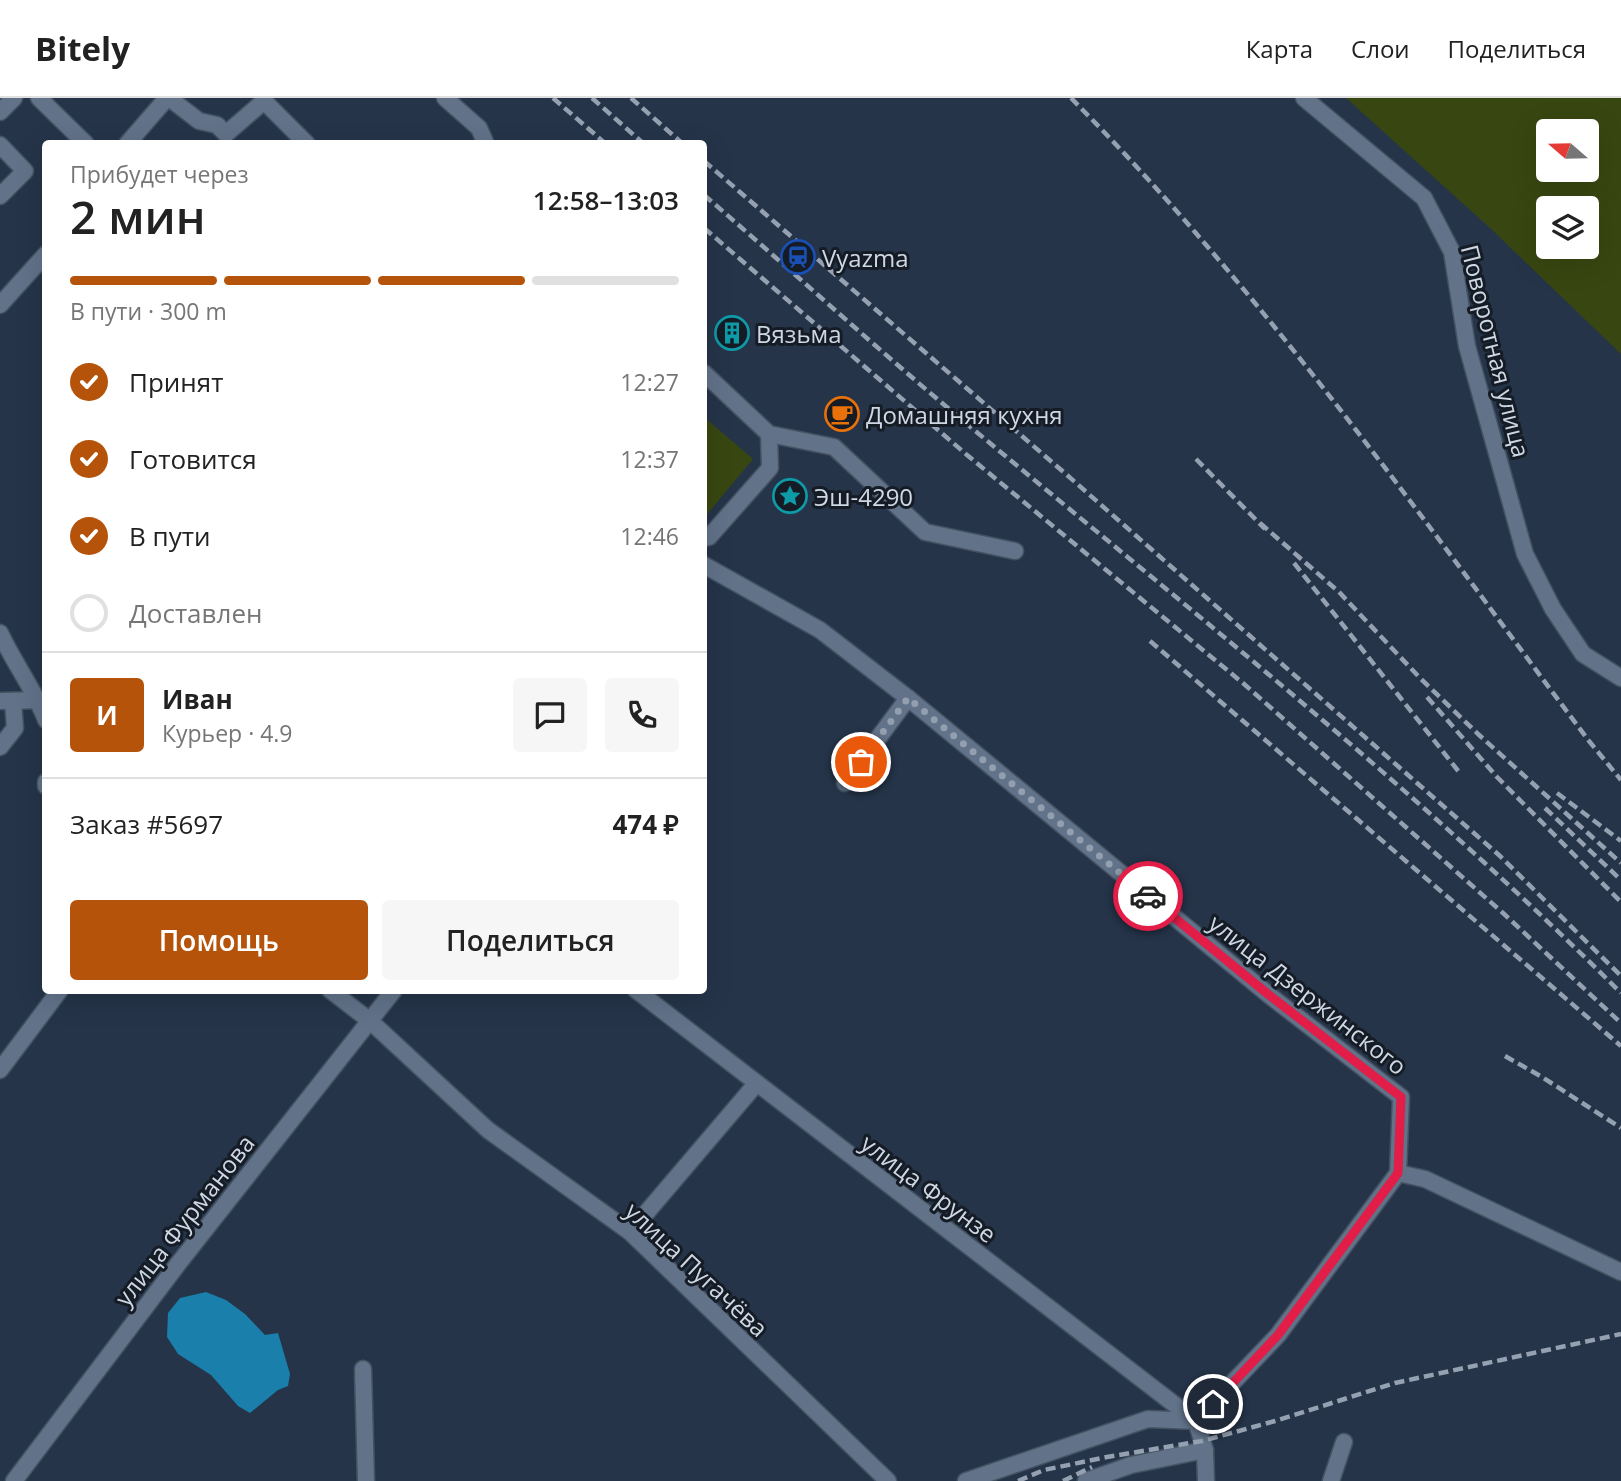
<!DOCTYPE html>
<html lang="ru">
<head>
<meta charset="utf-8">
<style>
  :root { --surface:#fff; --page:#f6f6f6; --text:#222; --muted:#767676; --line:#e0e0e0; --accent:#b45309 }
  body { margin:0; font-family:"Open Sans",sans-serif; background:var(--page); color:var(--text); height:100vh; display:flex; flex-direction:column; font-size:26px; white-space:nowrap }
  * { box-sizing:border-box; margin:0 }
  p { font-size:23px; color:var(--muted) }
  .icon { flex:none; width:38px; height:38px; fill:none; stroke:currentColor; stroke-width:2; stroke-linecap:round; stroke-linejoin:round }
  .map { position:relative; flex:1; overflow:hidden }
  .drawer { position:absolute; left:42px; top:42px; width:665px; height:854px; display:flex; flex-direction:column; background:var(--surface); border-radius:7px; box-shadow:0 7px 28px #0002 }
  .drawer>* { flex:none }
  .needle { width:46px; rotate:290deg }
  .controls { position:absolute; left:1536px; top:21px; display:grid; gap:14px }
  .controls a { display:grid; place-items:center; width:63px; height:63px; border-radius:7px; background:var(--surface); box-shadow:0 7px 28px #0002; font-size:35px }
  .pin { position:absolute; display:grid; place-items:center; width:60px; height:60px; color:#fff; margin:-30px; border:4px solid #fff; border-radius:50%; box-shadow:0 2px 7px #0007 }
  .courier { position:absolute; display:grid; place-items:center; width:70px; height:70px; margin:-35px; border:5px solid #e11d48; border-radius:50%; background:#fff; color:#222; box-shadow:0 2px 9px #0007 }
  .headline em { font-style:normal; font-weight:600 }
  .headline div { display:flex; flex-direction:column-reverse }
  .headline { display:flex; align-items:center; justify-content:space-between; height:119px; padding:0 28px }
  h1 { font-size:46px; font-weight:600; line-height:52px }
  .bar { display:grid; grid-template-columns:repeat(4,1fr); gap:10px 7px; align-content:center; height:84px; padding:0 28px }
  .bar i { height:9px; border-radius:5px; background:var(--line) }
  .bar .active { background:var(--accent) }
  .bar p { grid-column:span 4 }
  .line { display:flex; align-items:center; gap:18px; padding:0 28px; border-top:2px solid var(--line) }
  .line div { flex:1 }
  .round { display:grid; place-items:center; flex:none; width:74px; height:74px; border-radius:7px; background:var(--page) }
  ol { padding:0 28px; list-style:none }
  li { display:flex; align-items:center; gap:21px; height:77px }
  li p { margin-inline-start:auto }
  li .icon { padding:7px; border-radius:50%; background:var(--accent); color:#fff; stroke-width:4 }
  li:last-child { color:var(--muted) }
  li i { width:38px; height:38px; border:4px solid var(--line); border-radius:50% }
  .primary-button { display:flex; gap:14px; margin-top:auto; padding:14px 28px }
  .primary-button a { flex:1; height:80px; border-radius:7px; background:var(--accent); color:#fff; font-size:28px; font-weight:600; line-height:80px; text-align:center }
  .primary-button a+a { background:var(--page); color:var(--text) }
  header { display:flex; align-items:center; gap:42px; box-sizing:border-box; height:98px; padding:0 35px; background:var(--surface); border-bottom:2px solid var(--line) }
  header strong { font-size:33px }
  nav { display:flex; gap:38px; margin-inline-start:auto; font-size:24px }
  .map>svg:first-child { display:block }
</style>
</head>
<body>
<header>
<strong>Bitely</strong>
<nav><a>Карта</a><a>Слои</a><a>Поделиться</a></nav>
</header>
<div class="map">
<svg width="1621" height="1383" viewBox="0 0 1621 1383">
  <rect width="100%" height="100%" fill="#253449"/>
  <!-- green -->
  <g fill="#384711" fill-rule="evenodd">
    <path d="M 1346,0 L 1621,0 L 1621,256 L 1490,130 ZM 1549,33 L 1587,33 L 1587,72 L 1549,72 ZM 1549,110 L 1587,110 L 1587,149 L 1549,149 Z"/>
    <path d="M 704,319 L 753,361 L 704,420 Z"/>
  </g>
  <!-- water -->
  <path fill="#1a7faa" d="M 206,1194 L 226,1202 L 245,1216 L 265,1237 L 278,1235 L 290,1276 L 288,1288 L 278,1292 L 250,1315 L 238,1308 L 211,1277 L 178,1256 L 167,1239 L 168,1215 L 180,1200 Z"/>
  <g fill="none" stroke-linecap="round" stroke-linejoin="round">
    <!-- minor casing -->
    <g stroke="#435161" stroke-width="19">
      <g id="minor">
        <path d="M 39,0 L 86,46"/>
        <path d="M 169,0 L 199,23 L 217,27 L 226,36 L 264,3 L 307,46"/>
        <path d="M 445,0 L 479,30 L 486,46"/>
        <path d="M 1304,0 L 1424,100 L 1452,154 L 1467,248 L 1525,456 L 1553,511 L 1583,556 L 1621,580"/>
        <path d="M 0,14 L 14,0"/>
        <path d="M 127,46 L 167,0"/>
        <path d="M 0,47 L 25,73 L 0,98"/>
        <path d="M 0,207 L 46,156"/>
        <path d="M 704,275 L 769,336 L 770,370 L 709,439 L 704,440"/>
        <path d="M 769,336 L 834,349 L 925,434 L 1015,453"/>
        <path d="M 704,467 L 820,532 L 908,600 L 1269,897 L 1401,999 L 1398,1075 L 1278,1237 L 1196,1323"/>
        <path d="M 0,535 C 14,565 34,591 46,622"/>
        <path d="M 0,603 L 46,602"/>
        <path d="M 0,649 L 15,630 L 13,603"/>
        <path d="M 46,684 L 46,688"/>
        <path d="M 845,685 L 908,600"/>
        <path d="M 330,892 L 369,922 L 488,1032 L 630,1134 L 888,1383"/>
        <path d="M 636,892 L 1196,1323"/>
        <path d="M 0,972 L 60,892"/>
        <path d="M 1398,1075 L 1425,1081 L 1621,1174"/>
        <path d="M 630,1134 L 756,986"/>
        <path d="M 363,1271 L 366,1383"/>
        <path d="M 1196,1323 L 1205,1352 L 1206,1383"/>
        <path d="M 14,1383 L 178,1166 L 394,892"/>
        <path d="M 966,1383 L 1148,1321 L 1196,1323"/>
        <path d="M 1086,1383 L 1131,1367 L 1205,1352"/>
        <path d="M 1331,1383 L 1344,1344"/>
      </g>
    </g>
    <!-- minor -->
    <use href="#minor" stroke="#617289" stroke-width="16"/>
    <!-- rail -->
    <g stroke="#95a0b0" stroke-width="4.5" stroke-dasharray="10 5" stroke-linecap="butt">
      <path d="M 553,0 L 606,46"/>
      <path d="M 592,0 L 644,46"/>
      <path d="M 631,0 L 683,46"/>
      <path d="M 1071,0 C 1265,196 1424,423 1589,643 L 1621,682"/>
      <path d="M 704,63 L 1075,384 L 1500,758 L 1621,878"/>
      <path d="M 704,97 C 798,178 889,262 985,341 C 1201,521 1422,696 1621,895"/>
      <path d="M 704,130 L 967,357 L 1244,586 L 1503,815 L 1621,925"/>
      <path d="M 1196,361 L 1265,431"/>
      <path d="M 1260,425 L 1339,494 L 1419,579 L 1478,636 L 1621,765"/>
      <path d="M 1294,465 L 1459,674"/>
      <path d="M 1150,543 L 1621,948"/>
      <path d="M 1427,599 L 1497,679 L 1621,804"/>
      <path d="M 1557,695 L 1621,743"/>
      <path d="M 1545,710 L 1621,782"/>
      <path d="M 1505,958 L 1542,979 L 1621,1030"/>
      <path d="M 1018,1383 L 1044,1372 L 1107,1359 L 1202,1343 L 1275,1323 L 1395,1285 L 1621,1236"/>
      <path d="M 1063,1383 L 1092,1369"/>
    </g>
  </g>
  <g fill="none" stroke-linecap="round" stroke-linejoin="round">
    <!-- done -->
    <path stroke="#939fae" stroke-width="7" stroke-dasharray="0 12.6" d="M 861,664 L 908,600 L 1148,798"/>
    <!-- route -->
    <path stroke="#e11d48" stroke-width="9" d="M 1148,798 L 1269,897 L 1401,999 L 1398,1075 L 1278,1237 L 1213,1306"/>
  </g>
  <!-- icons -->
  <defs>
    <g id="station-ring" transform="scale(1.75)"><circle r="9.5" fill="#151c25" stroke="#1a4fb4" stroke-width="1.5"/><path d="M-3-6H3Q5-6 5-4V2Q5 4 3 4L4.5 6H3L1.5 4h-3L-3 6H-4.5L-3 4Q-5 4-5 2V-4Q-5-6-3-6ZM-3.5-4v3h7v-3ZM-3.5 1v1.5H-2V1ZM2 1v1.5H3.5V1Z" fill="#1a4fb4"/></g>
    <g id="building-ring" transform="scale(1.75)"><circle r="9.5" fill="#151c25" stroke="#0f9aa8" stroke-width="1.5"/><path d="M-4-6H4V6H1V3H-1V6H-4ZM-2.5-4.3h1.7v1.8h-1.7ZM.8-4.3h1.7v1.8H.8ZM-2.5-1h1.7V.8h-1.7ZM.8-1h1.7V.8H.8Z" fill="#0f9aa8"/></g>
    <g id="cafe-ring" transform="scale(1.75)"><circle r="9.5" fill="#151c25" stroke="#e8710a" stroke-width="1.5"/><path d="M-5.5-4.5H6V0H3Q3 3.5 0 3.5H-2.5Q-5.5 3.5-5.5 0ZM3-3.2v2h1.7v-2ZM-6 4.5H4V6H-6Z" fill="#e8710a"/></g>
    <g id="sight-ring" transform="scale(1.75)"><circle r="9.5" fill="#151c25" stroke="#0f9aa8" stroke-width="1.5"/><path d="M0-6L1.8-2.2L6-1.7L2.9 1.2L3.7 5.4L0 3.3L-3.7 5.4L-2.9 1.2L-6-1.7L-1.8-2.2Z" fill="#0f9aa8"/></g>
  </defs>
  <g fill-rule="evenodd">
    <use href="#station-ring" x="798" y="159"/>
    <use href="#building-ring" x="732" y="235"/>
    <use href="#cafe-ring" x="842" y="316"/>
    <use href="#sight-ring" x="790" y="398"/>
  </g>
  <g text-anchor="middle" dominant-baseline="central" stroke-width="6" stroke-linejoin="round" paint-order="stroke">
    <!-- poi labels -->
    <g font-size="24" fill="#ced8e5" stroke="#151c25" text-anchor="start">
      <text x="822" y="159">Vyazma</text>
      <text x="756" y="235">Вязьма</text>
      <text x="866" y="316">Домашняя кухня</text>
      <text x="814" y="398">Эш-4290</text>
    </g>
    <!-- street labels -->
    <g font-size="24" fill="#ced8e5" stroke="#151c25">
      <text transform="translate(1496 253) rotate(76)">Поворотная улица</text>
      <text transform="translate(1308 896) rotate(38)">улица Дзержинского</text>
      <text transform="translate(929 1090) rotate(37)">улица Фрунзе</text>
      <text transform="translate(184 1122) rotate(-52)">улица Фурманова</text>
      <text transform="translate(697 1171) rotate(43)">улица Пугачёва</text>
    </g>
  </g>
</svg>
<div class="controls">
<a><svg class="needle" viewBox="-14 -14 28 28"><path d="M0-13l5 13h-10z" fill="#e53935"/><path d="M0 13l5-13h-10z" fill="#767676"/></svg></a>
<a><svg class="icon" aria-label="layers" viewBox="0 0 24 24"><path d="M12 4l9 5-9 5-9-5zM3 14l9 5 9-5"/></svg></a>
</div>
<div class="pin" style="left:861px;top:664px;background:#ea580c"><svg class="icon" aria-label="bag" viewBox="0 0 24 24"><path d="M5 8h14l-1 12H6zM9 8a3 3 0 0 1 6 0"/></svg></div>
<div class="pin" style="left:1213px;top:1306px;background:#1f2937"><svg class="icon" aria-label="home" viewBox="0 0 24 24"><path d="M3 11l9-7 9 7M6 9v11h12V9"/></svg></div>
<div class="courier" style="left:1148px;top:798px"><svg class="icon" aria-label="car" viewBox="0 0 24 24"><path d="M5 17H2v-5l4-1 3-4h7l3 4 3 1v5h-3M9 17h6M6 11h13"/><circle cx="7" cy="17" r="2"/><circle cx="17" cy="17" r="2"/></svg></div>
<section class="drawer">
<div class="headline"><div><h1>2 мин</h1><p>Прибудет через</p></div><em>12:58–13:03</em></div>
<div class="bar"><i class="active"></i><i class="active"></i><i class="active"></i><i></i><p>В пути · 300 m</p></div>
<ol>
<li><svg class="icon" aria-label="check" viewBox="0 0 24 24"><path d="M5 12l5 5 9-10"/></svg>Принят<p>12:27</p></li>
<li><svg class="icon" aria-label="check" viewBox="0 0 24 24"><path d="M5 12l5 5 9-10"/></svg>Готовится<p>12:37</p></li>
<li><svg class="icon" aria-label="check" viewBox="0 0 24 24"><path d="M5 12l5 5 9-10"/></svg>В пути<p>12:46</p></li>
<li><i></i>Доставлен</li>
</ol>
<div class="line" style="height:126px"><b class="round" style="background:var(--accent);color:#fff">И</b><div><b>Иван</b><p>Курьер · 4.9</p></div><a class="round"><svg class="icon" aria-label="chat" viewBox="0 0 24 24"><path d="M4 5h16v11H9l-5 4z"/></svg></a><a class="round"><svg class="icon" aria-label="phone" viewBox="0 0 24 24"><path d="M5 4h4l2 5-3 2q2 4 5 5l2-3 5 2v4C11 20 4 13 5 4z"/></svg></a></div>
<div class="line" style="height:91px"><div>Заказ #5697</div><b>474 ₽</b></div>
<div class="primary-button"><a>Помощь</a><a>Поделиться</a></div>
</section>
</div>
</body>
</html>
